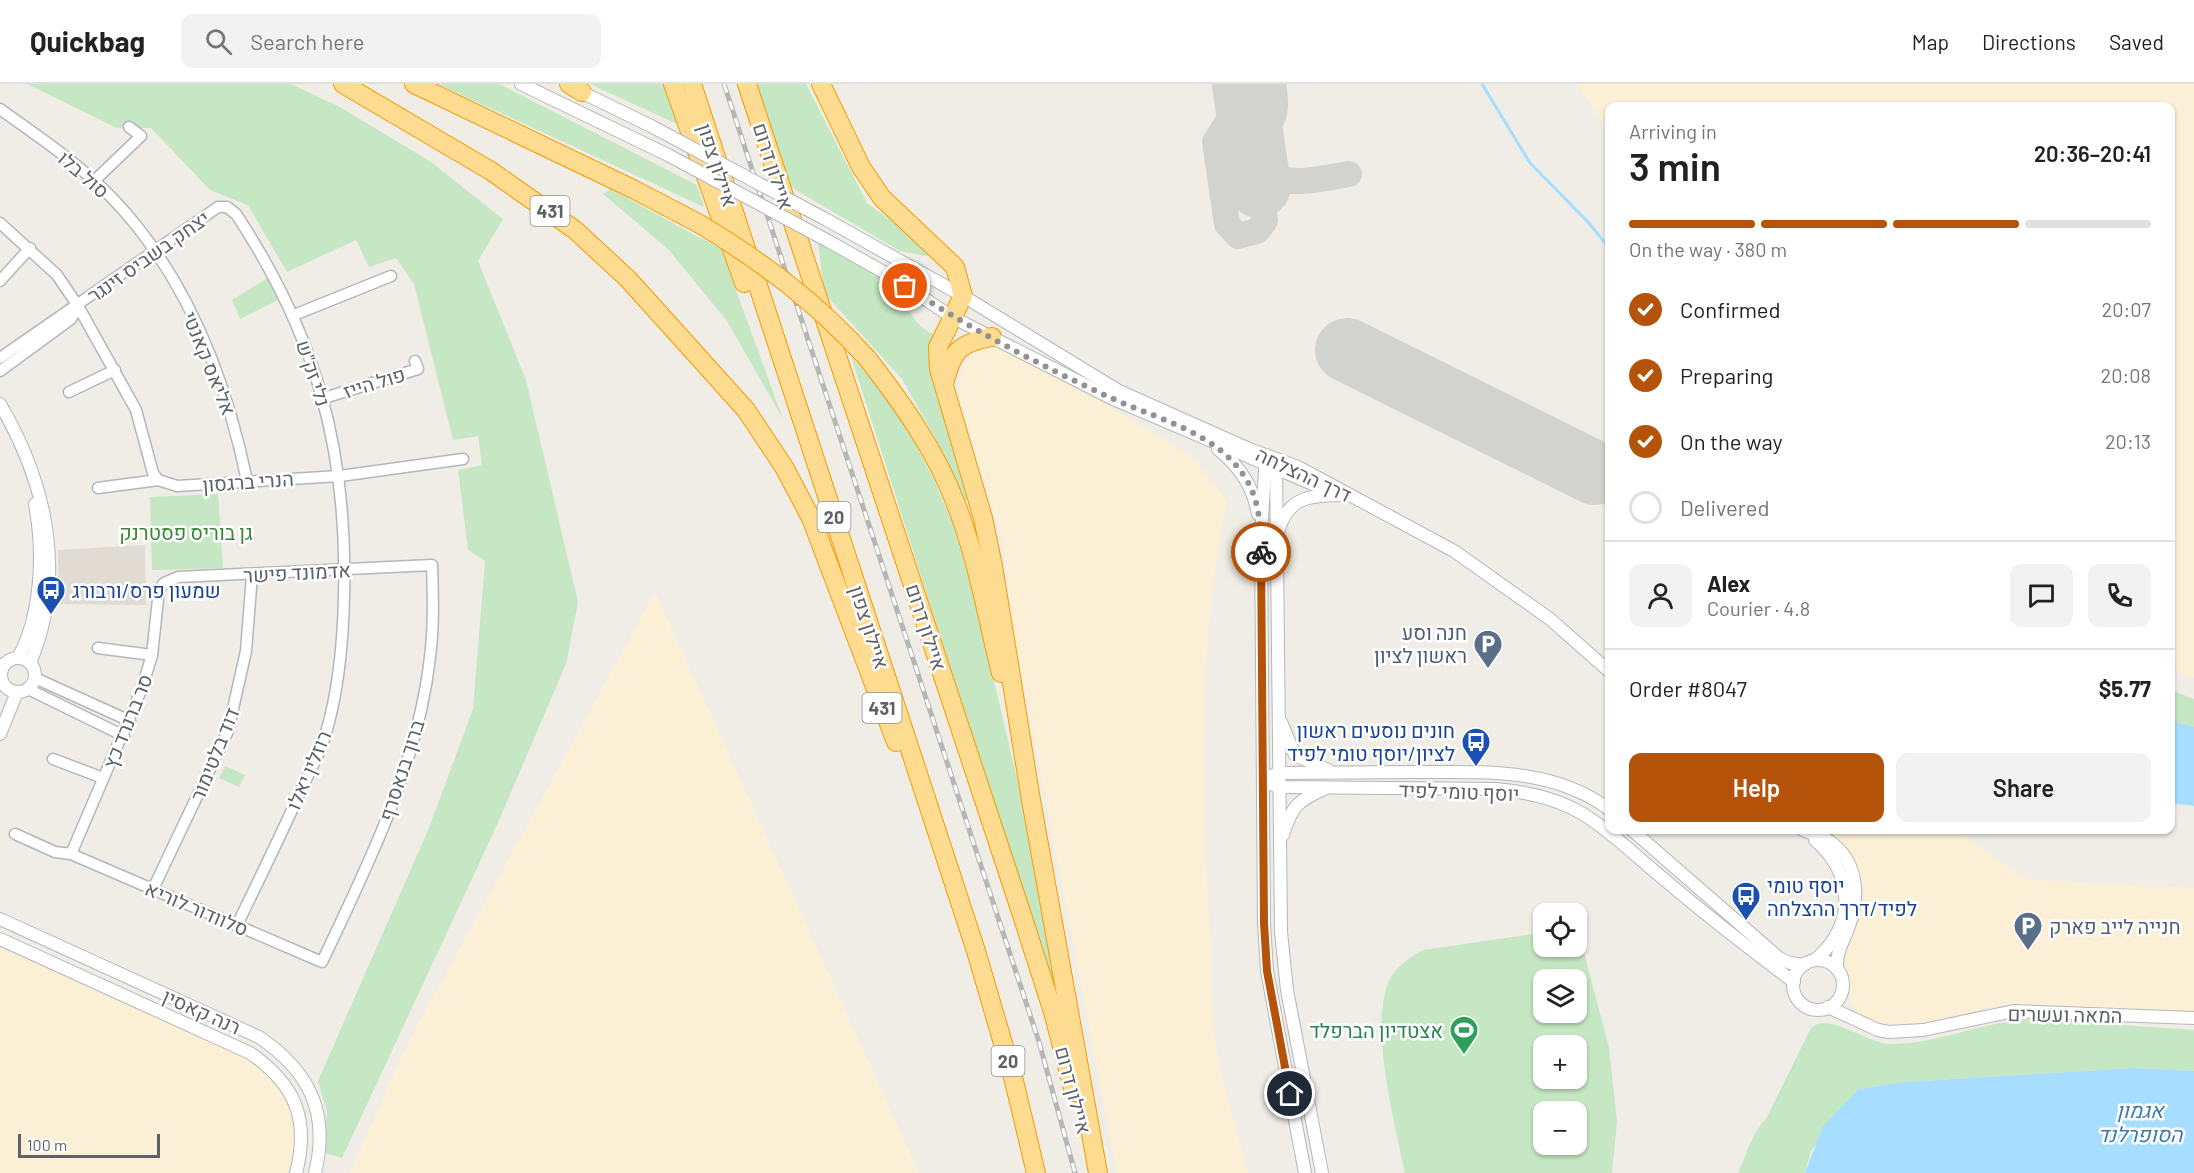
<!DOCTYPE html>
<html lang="en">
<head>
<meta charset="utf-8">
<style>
  :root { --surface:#fff; --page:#f2f2f2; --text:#222; --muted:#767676; --line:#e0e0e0; --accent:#b45309 }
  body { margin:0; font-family:Barlow,Heebo,sans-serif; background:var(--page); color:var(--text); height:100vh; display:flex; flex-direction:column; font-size:22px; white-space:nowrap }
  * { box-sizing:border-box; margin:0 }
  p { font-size:20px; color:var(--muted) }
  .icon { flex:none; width:33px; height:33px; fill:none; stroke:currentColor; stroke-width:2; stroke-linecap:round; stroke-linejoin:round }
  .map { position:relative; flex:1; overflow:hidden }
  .drawer { position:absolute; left:1605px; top:18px; width:570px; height:732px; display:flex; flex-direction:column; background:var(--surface); border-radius:12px; box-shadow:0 2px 4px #0004 }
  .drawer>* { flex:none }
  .fabs { position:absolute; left:1533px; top:819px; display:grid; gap:12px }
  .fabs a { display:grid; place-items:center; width:54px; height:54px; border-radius:12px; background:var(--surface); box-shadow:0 2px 4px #0004; font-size:30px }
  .scale { position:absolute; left:18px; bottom:15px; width:142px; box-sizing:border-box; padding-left:6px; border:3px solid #5e6266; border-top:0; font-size:16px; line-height:21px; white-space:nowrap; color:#5e6266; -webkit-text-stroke:4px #fff; paint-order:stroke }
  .pin { position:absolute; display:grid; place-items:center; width:51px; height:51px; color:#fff; margin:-26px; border:3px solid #fff; border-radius:50%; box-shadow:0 2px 6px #0007 }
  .courier { position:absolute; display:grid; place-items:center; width:60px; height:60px; margin:-30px; border:4px solid #b45309; border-radius:50%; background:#fff; color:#222; box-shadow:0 2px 8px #0007 }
  .summary em { font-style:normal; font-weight:600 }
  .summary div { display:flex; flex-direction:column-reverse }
  .summary { display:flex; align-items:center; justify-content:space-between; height:102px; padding:0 24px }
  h1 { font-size:39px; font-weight:600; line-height:45px }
  .bar { display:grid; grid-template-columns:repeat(4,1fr); gap:9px 6px; align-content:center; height:72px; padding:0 24px }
  .bar i { height:8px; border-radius:4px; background:var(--line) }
  .bar .on { background:var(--accent) }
  .bar p { grid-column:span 4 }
  .line { display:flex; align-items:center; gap:15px; padding:0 24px; border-top:2px solid var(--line) }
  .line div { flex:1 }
  .round { display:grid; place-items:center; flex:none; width:63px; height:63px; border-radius:12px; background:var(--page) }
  ol { padding:0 24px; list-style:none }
  li { display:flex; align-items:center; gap:18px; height:66px }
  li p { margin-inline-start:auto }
  li .icon { padding:6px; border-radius:50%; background:var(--accent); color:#fff; stroke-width:4 }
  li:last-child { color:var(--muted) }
  li i { width:33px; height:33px; border:3px solid var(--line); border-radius:50% }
  .action { display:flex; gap:12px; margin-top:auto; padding:12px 24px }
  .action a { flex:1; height:69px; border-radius:12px; background:var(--accent); color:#fff; font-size:24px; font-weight:600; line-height:69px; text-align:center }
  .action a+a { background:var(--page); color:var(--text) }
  header { display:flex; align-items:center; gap:36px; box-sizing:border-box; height:84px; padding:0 30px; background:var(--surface); border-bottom:2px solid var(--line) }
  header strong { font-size:28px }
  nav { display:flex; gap:33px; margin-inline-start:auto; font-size:21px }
  .search { width:420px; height:54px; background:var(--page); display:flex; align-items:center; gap:15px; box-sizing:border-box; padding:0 21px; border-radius:12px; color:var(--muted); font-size:22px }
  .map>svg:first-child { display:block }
</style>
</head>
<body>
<header>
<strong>Quickbag</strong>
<div class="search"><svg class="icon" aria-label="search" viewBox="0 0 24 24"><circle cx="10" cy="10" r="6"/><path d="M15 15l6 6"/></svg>Search here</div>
<nav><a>Map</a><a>Directions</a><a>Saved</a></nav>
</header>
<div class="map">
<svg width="2194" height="1089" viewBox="0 0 2194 1089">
  <rect width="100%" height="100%" fill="#f0ede6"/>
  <!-- education -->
  <path fill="#e0dcd4" d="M 145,461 L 146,521 L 59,520 L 58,466 Z"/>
  <!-- green -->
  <g fill="#c5e7c3" fill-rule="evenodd">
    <path d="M 27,0 L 291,0 L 340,23 L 431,78 L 503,135 L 478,177 L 526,296 L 578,518 L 566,580 L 497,741 L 342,1074 L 322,1068 L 327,1028 L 318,997 L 429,744 L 473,625 L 485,477 L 468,466 L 458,386 L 482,381 L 478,352 L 453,356 L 414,200 L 396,174 L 369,183 L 356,156 L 287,188 L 248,121 L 210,106 L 151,44 L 117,44 Z"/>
    <path d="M 438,0 L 499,0 L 697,101 L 704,123 Z"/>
    <path d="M 590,0 L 663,0 L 677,40 Z"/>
    <path d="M 755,0 L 806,0 L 867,119 L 936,169 L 926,172 L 900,167 L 789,102 Z"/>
    <path d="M 610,105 L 721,165 L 783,335 L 727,237 L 668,165 L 603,110 Z"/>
    <path d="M 818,159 C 841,172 870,183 891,200 C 913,216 903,236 935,251 L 971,412 L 965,418 L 936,355 L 902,295 L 824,209 Z"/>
    <path d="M 269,193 L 278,216 L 240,235 L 232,216 Z"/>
    <path d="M 851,272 L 898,327 L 935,398 L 953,441 L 973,508 L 1058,868 L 1071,949 L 1004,752 Z"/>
    <path d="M 218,410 L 223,484 L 152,486 L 150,413 Z"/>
    <path d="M 2170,606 L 2194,615 L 2194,654 L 2171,651 Z"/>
    <path d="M 225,682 L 245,691 L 239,703 L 219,694 Z"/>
    <path d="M 1540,849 L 1543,849 L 1544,862 L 1577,861 L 1584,869 L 1609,963 L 1617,1038 L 1612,1089 L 1405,1089 C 1395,1041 1369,943 1389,897 C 1395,883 1410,873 1423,866 ZM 1544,896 L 1576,896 L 1576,928 L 1544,928 ZM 1544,962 L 1576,962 L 1576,994 L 1544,994 ZM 1544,1028 L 1576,1028 L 1576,1060 L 1544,1060 Z"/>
    <path d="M 2034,935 L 2194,946 L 2194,987 L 2134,984 L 1904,998 L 1859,1005 L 1811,1067 L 1805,1089 L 1738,1089 C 1747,1070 1751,1050 1766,1035 L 1811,944 C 1829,928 1865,958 1888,960 C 1932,962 1986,936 2034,935 Z"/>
  </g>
  <!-- sand -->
  <g fill="#fbf0d6">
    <path d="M 1577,0 L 2194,0 L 2194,593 L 2170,586 L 2170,22 L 1610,22 L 1609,49 Z"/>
    <path d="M 995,259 L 1108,321 L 1192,373 L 1227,417 C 1198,554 1201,695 1209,834 C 1211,874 1210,916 1215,956 C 1221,999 1238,1047 1248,1089 L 1117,1089 L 1012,539 L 1004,462 L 959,310 C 960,286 968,263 995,259 Z"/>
    <path d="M 655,508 L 919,1089 L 350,1089 L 408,959 Z"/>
    <path d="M 1817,746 L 1954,746 L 2023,793 L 2041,797 L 2194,804 L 2194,930 C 2155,928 2115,926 2076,923 C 2044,922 2013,918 1981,925 C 1951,932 1904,949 1874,939 C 1849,931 1850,909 1844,889 C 1839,873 1849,860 1855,846 C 1876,799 1859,771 1817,746 Z"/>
    <path d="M 0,863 L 244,973 C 290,1004 304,1034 288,1089 L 0,1089 Z"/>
  </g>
  <!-- water -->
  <g fill="#a7deff">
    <path d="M 2171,637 L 2194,643 L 2194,722 L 2171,719 Z"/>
    <path d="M 2134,984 L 2194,987 L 2194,1089 L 1805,1089 L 1823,1042 L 1859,1005 L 1904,998 Z"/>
  </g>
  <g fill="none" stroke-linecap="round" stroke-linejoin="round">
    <!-- stream -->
    <path stroke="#a7deff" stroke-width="3" d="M 1482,0 L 1530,79 L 1588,138 L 1610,165"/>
    <!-- taxiway -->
    <g stroke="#d2d2ce" stroke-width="26">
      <path d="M 1273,0 C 1276,16 1278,34 1264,45 C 1266,57 1265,72 1269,83 C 1278,108 1329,93 1349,90"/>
      <path d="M 1246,9 L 1215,58 L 1227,140 L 1238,152 L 1257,147 L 1265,137 L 1259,102"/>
    </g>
    <!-- runway -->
    <g stroke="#d2d2ce" stroke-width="64">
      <path d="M 1244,0 L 1259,102"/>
      <path d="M 1347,266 L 1595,389"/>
    </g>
    <!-- minor casing -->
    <g stroke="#b3b7bb" stroke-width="13">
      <g id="minor">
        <path d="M 0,25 C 40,54 80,80 114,116 C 187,193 226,295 247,397"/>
        <path d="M 94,97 L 141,52 L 129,43"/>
        <path d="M 0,139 L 57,191 L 78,222 L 136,326 L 153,389 L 158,396 L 177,402 L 340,392 L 463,375"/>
        <path d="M 0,197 L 30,164"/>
        <path d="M 294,231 L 391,192"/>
        <path d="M 0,274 L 218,123 L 227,123 L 236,130 C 316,251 348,366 344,512 C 343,558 339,607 325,652 C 320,670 309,688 301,706 C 281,751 259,796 237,841"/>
        <path d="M 0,287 L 71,235 L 78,222"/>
        <path d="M 69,308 L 115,286"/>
        <path d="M 324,314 L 418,285 L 415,277"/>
        <path d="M 98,404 L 158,396"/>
        <path d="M 98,564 L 152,571"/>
        <path d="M 0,580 L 3,582"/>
        <path d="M 0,592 L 1,592"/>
        <path d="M 35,594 L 130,637"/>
        <path d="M 28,605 L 124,652"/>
        <path d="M 53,675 L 103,694"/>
        <path d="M 15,750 L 55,768 L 71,770 L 322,878 C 368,781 418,681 430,573 C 434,542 433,512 432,481 L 178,493 L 164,499 L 159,506 L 152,571 L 142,604 L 71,770"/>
        <path d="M 153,805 L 228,647 L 246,567 L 252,491"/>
      </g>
    </g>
    <!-- tertiary casing -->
    <g stroke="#b3b7bb" stroke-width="14">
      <g id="tertiary">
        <path d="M 521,0 L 668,71"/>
        <path d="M 577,6 L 651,42"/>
        <path d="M 827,136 L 963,212 L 1119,307 L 1249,365 L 1298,383 L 1454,467 L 1550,535 L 1610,588"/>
        <path d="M 830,158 L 889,191 L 952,233 L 1111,314 L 1322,404"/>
        <path d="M 0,320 C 47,400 67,492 30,579"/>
        <path d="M 1218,365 C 1240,383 1253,402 1258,430"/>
        <path d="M 1266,371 L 1261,451 L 1264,839 L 1267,887 L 1305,1089"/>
        <path d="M 1276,375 L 1281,848 L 1287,906 L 1322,1089"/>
        <path d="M 1278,448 C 1288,413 1308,412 1340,411"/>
        <circle cx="18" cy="591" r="17"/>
        <path d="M 18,574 C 42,530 44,468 35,420"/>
        <path d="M 1281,638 L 1295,671 L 1328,686"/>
        <path d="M 0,650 L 17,608"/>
        <path d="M 1271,692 L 1278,689 C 1325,689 1373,688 1420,688 C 1486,688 1555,684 1610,726"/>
        <path d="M 1271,700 L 1278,703 L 1496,705 C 1527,708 1556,714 1583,730 C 1612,748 1638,774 1665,796 C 1707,832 1750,865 1794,898"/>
        <path d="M 1632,746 L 1779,874 L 1790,879 L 1804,881"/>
        <path d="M 1803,746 C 1811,750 1821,752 1829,757 C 1859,777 1860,815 1848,845 C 1842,860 1836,869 1837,885"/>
        <path d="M 1283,751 C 1292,722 1297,717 1324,705"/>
        <path d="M 0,835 L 259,953 C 309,987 330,1028 315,1089"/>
        <path d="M 0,855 L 250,969 C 295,1000 310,1035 296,1089"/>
        <path d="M 1815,876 C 1856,841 1855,791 1815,756"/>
        <circle cx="1818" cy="901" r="25"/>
        <path d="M 1828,923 L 1878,946 L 1889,948 L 1923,946 L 2014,927 L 2194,934"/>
      </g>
    </g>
    <!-- motorway casing -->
    <g stroke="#f59b01" stroke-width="20">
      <g id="motorway">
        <path d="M 343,0 L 491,87 L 575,146 L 628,195 L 746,326 L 784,383 L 811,434 L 896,658"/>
        <path d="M 414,0 L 633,105 L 698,139"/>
        <path d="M 569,0 L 582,8"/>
        <path d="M 673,0 L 744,199"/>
        <path d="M 692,0 L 976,867 L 1014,997 L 1036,1089"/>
        <path d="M 747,0 L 1022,831 L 1053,928 L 1074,1008"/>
        <path d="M 821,0 L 861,83 L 882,114 L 955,183 L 963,212 L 938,263 L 939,285 L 983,434 L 993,482 L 1031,716 L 1098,1089"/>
        <path d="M 867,274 C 902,319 936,367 956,420 C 977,474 987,533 1001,589"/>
        <path d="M 944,300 C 952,268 958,259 992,253"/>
      </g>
    </g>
    <!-- minor -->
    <use href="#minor" stroke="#fff" stroke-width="10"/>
    <!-- tertiary -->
    <use href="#tertiary" stroke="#fff" stroke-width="12"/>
    <!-- motorway -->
    <use href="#motorway" stroke="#fddb90" stroke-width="18"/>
    <!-- rail casing -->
    <g stroke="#b5b6b6" stroke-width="5">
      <path id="rail" d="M 724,0 L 1039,958 L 1075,1089"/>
    </g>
    <!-- rail -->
    <use href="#rail" stroke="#fff" stroke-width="3" stroke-dasharray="9" stroke-linecap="butt"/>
    <!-- tertiary-bridge casing -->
    <g stroke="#b3b7bb" stroke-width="14" stroke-linecap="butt">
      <g id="tertiary-bridge">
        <path d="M 651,42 L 827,136"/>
        <path d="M 668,71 L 830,158"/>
      </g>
    </g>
    <!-- motorway-bridge casing -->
    <g stroke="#f59b01" stroke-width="20" stroke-linecap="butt">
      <path id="motorway-bridge" d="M 698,139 C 763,178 816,218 867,274"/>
    </g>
    <!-- tertiary-bridge -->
    <use href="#tertiary-bridge" stroke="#fff" stroke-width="12"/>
    <!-- motorway-bridge -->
    <use href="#motorway-bridge" stroke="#fddb90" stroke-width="18"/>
  </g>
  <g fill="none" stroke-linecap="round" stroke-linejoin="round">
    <!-- done -->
    <path stroke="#919393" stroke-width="6" stroke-dasharray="0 10.8" d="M 905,202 C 969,244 1039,281 1109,313 C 1154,334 1213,347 1242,389 C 1259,412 1261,440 1261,468"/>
    <!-- route -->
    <path stroke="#b45309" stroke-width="8" d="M 1261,468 L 1264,839 L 1267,887 L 1290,1010"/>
  </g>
  <!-- icons -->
  <defs>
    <g id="bus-pin" transform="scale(1.5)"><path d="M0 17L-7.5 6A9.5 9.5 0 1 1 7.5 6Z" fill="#1a4fb4" stroke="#fff"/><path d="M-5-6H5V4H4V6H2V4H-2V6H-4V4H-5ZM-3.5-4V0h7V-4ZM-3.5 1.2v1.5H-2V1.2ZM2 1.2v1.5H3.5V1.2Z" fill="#fff"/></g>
    <g id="parking-pin" transform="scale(1.5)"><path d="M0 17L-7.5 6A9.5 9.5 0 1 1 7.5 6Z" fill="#5c6f8a" stroke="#fff"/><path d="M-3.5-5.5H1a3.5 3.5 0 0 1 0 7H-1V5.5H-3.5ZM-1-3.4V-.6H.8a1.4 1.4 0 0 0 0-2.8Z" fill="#fff"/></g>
    <g id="stadium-pin" transform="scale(1.5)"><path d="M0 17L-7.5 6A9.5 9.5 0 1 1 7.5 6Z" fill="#2e9e5b" stroke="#fff"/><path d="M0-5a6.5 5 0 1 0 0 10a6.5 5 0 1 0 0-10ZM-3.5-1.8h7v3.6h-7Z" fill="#fff"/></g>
  </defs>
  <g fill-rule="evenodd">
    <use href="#bus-pin" x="51" y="506"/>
    <use href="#parking-pin" x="1488" y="560"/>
    <use href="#bus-pin" x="1476" y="658"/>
    <use href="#bus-pin" x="1746" y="812"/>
    <use href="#parking-pin" x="2028" y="842"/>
    <use href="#stadium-pin" x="1464" y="946"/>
  </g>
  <g text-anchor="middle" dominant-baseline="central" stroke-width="5" stroke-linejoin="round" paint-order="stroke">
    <!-- shield labels -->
    <g fill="#fff" stroke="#8e9194" stroke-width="1.5">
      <rect x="530.5" y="112" width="39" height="30" rx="4.5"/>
      <rect x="817.5" y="418" width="33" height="30" rx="4.5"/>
      <rect x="862.5" y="609" width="39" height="30" rx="4.5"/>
      <rect x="991.5" y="962" width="33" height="30" rx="4.5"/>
    </g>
    <g font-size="18" font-weight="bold" fill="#5e6266">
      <text x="550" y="127">431</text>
      <text x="834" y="433">20</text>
      <text x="882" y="624">431</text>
      <text x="1008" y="977">20</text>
    </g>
    <!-- street labels -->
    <g font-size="20" fill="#5e6266" stroke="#fff">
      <text transform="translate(718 81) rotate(72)">איילון צפון</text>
      <text transform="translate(774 82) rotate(72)">איילון דרום</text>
      <text transform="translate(84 90) rotate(41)">סול בלו</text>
      <text transform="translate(148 172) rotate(-35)">יצחק בשביס זינגר</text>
      <text transform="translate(210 279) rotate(68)">אליאס קאנטי</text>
      <text transform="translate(314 289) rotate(72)">נלי זק"ש</text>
      <text transform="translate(374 298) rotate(-17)">פול הייז</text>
      <text transform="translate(1304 390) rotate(25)">דרך ההצלחה</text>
      <text transform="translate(248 397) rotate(-4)">הנרי ברגסון</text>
      <text transform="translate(297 488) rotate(-3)">אדמונד פישר</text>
      <text transform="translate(870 543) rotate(72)">איילון צפון</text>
      <text transform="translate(927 543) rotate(72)">איילון דרום</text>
      <text transform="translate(127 637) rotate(-68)">סר ברנרד כץ</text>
      <text transform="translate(214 670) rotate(-68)">דוד בלטימור</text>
      <text transform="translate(308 686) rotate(-67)">רוזלין יאלו</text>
      <text transform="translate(401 686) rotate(-72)">ברוך בנאסרף</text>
      <text transform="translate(1459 707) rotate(2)">יוסף טומי לפיד</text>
      <text transform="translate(197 824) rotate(23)">סלוודור לוריא</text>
      <text transform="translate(202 927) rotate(24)">רנה קאסין</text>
      <text transform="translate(2065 930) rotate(1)">המאה ועשרים</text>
      <text transform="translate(1074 1006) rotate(75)">איילון דרום</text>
    </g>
    <!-- park labels -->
    <g font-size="20" fill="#368635" stroke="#fff">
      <text x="186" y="448">גן בוריס פסטרנק</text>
    </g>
    <!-- transit labels -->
    <g font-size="20" fill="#164399" stroke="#fff" text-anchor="start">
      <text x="72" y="506">שמעון פרס/ורבורג</text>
      <text x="1455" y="646" text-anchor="end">חונים נוסעים ראשון<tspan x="1455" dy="23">לציון/יוסף טומי לפיד</tspan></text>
      <text x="1767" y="801">יוסף טומי<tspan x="1767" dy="23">לפיד/דרך ההצלחה</tspan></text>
    </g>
    <!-- service labels -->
    <g font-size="20" fill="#4e5e75" stroke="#fff" text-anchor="end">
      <text x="1467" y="548">חנה וסע<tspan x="1467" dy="23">ראשון לציון</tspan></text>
      <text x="2049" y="842" text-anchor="start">חנייה לייב פארק</text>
    </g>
    <!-- leisure labels -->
    <g font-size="20" fill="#27864d" stroke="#fff" text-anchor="end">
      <text x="1443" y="946">אצטדיון הברפלד</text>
    </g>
    <!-- water labels -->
    <g font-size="21" font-style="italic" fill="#407aa9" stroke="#fff">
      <text x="2140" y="1025">אגמון<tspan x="2140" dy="24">הסופרלנד</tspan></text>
    </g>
  </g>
</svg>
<div class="fabs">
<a><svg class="icon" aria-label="locate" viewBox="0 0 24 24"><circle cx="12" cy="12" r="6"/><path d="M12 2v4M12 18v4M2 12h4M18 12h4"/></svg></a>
<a><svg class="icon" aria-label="layers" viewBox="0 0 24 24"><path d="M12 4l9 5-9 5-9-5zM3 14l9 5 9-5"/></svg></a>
<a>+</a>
<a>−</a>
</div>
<div class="scale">100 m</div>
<div class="pin" style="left:905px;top:202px;background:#ea580c"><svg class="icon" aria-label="bag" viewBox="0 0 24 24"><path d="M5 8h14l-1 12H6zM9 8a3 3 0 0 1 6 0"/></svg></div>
<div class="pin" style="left:1290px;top:1010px;background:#1f2937"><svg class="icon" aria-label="home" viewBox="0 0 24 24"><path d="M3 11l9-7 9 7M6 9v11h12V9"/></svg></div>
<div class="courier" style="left:1261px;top:468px"><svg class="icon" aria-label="bike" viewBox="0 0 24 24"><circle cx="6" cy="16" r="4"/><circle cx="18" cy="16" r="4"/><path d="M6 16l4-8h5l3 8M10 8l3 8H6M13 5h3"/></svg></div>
<section class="drawer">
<div class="summary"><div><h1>3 min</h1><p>Arriving in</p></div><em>20:36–20:41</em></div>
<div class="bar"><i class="on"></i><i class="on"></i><i class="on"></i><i></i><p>On the way · 380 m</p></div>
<ol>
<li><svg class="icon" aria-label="check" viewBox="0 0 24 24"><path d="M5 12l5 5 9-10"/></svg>Confirmed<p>20:07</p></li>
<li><svg class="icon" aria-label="check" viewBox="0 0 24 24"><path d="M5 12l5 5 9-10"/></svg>Preparing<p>20:08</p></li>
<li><svg class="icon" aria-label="check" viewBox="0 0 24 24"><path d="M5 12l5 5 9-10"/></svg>On the way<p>20:13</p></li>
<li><i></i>Delivered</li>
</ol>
<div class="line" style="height:108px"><a class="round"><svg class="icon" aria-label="person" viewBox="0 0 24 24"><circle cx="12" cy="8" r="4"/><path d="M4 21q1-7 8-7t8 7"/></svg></a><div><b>Alex</b><p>Courier · 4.8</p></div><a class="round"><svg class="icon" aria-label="chat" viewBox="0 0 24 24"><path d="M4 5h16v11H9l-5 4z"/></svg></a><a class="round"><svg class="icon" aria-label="phone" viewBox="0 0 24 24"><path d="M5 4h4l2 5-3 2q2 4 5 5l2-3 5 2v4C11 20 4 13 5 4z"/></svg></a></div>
<div class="line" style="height:78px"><div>Order #8047</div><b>$5.77</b></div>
<div class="action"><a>Help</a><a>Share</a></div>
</section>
</div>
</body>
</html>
